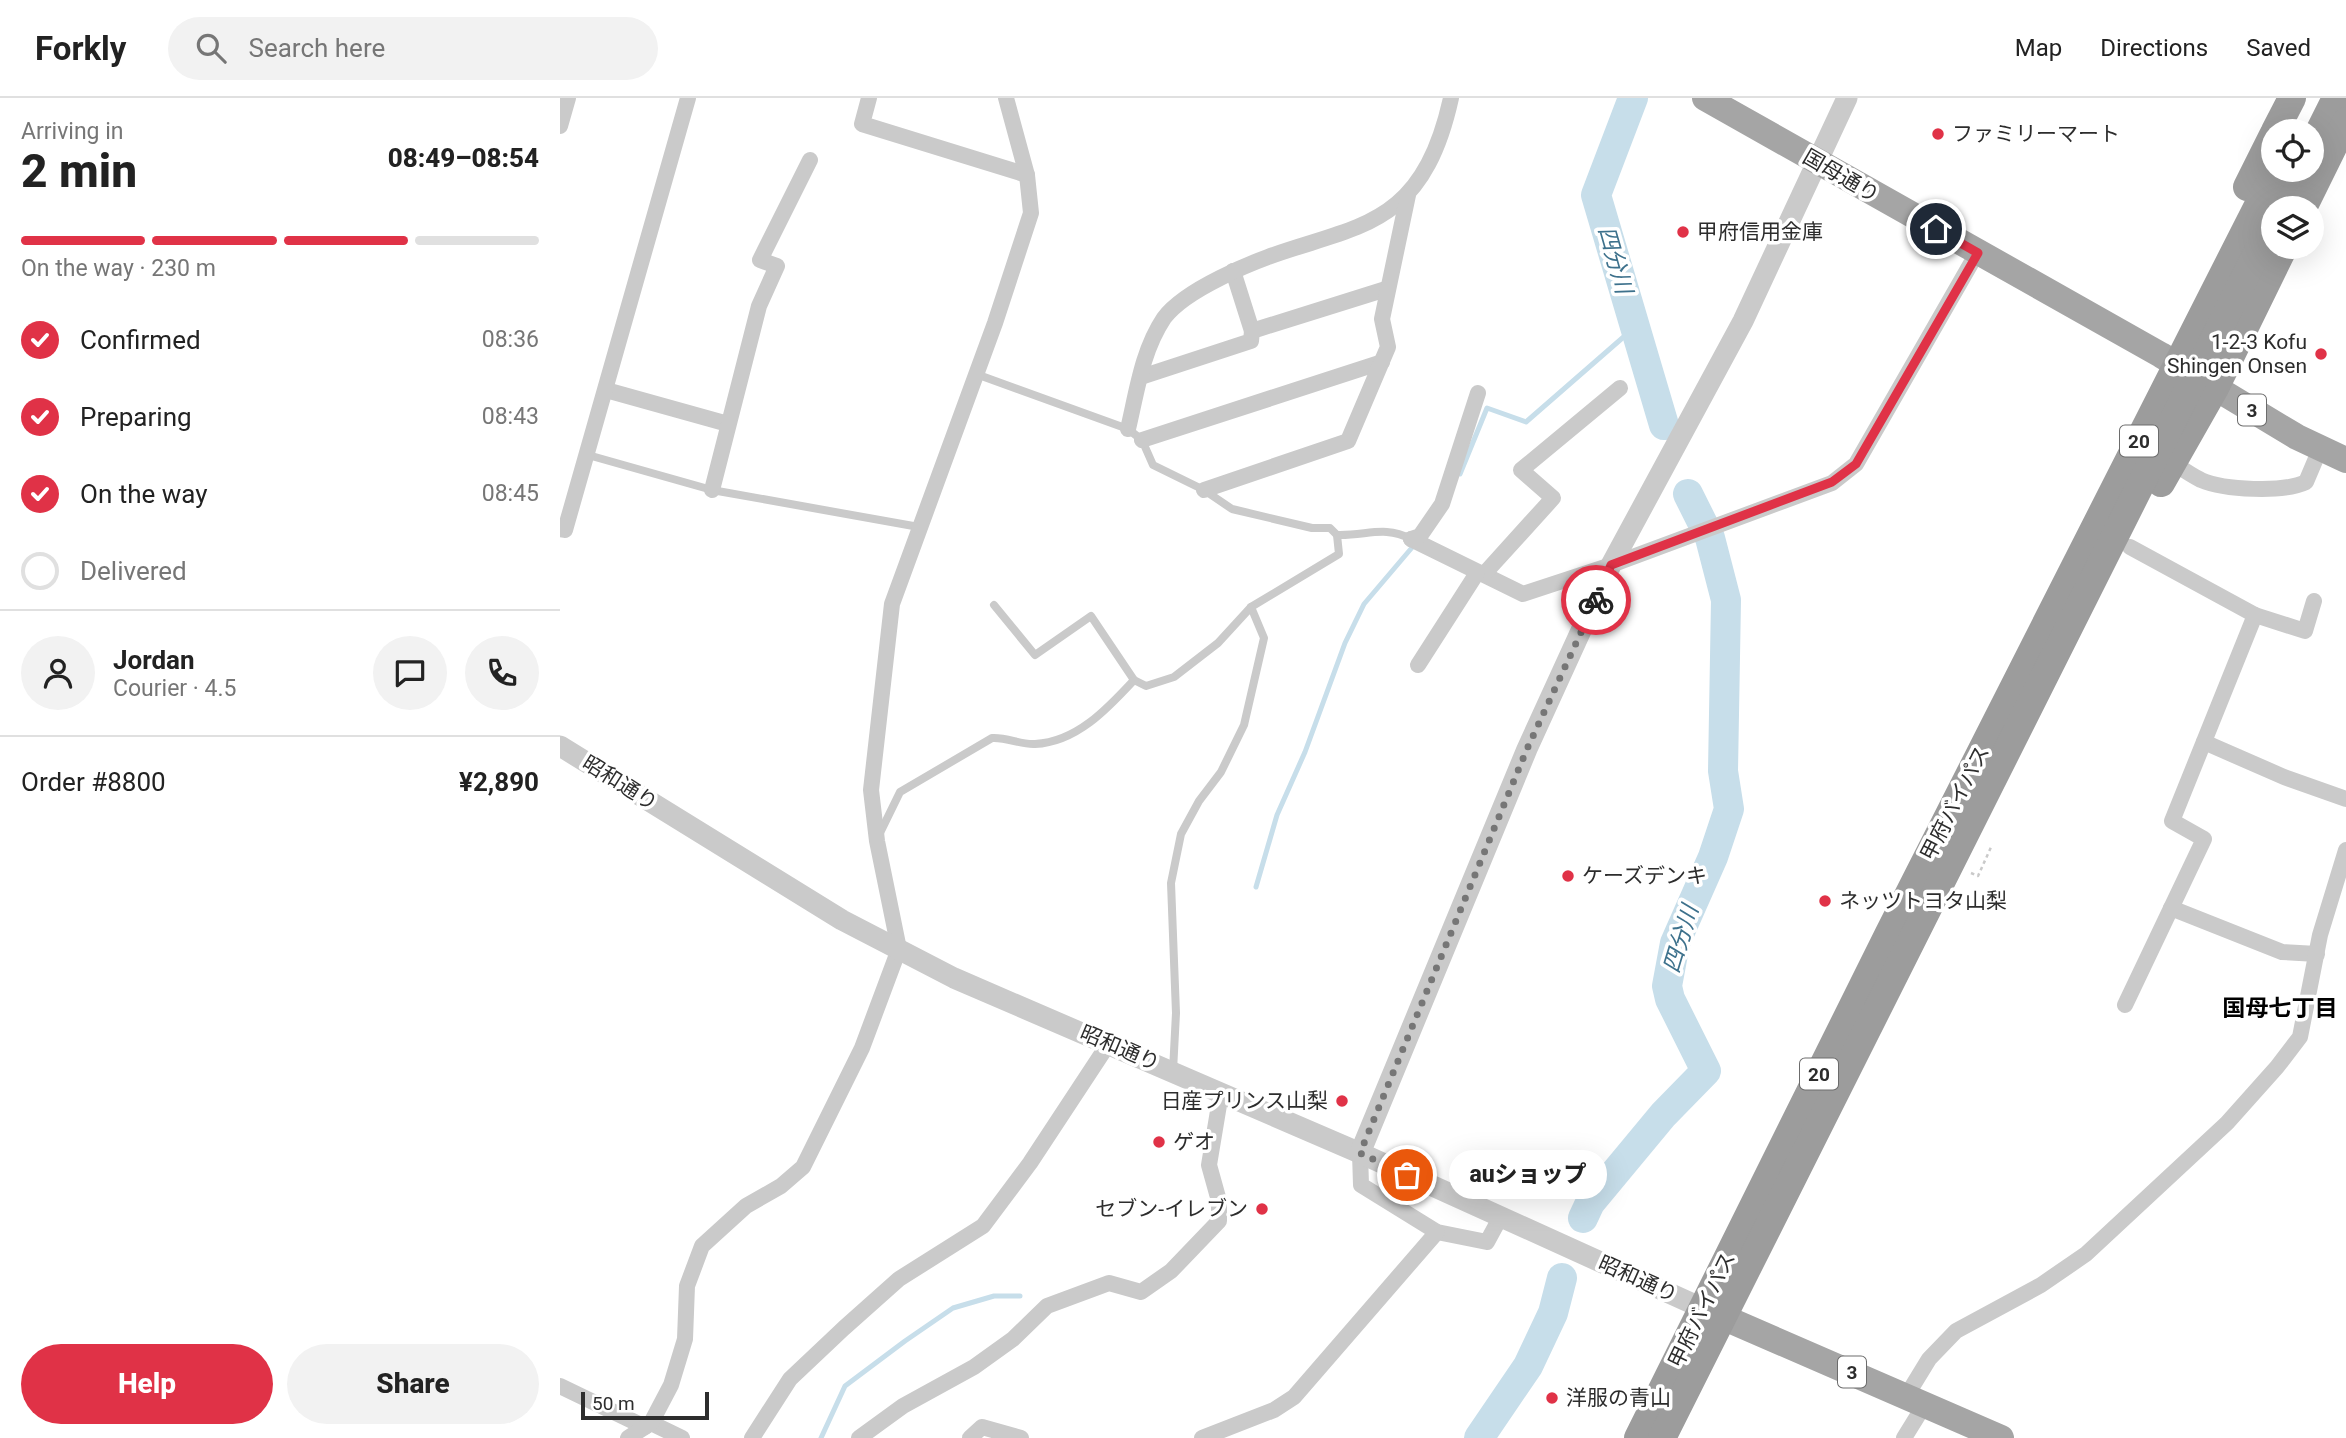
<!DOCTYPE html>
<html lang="en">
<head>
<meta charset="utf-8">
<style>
  :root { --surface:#fff; --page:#f2f2f2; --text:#222; --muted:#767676; --line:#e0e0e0; --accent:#e03247 }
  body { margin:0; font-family:Roboto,"Noto Sans JP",sans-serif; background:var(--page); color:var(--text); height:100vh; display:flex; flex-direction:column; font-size:26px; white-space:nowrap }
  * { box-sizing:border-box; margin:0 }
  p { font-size:23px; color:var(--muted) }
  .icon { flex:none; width:38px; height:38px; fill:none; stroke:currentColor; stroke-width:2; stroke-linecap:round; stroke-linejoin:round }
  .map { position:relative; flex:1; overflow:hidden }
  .panel { display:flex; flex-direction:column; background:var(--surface); width:560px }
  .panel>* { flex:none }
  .fabs { position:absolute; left:1701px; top:21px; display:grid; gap:14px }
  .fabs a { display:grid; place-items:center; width:63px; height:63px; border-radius:50%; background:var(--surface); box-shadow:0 7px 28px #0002; font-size:35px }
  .scale { position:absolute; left:21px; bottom:18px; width:128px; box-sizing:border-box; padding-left:7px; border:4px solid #2d2d2d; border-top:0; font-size:19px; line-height:24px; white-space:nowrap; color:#2d2d2d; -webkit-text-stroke:5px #fff; paint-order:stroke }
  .pin { position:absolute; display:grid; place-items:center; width:60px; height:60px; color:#fff; margin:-30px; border:4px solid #fff; border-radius:50%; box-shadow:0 2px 7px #0007 }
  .courier { position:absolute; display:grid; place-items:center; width:70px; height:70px; margin:-35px; border:5px solid #e03247; border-radius:50%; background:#fff; color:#222; box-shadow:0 2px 9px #0007 }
  .bubble { position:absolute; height:49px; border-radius:24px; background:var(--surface); box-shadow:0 7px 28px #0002; font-size:23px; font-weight:800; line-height:49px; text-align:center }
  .overview em { font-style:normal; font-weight:800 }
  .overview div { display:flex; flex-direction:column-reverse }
  .overview { display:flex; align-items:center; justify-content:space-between; height:119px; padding:0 21px }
  h1 { font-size:46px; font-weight:800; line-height:52px }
  .bar { display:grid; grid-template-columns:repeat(4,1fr); gap:10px 7px; align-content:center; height:84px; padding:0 21px }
  .bar i { height:9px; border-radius:5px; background:var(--line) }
  .bar .current { background:var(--accent) }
  .bar p { grid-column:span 4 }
  .line { display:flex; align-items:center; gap:18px; padding:0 21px; border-top:2px solid var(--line) }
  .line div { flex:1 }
  .round { display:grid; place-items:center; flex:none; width:74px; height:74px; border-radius:37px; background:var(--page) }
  ol { padding:0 21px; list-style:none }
  li { display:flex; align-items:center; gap:21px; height:77px }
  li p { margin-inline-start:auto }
  li .icon { padding:7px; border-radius:50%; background:var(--accent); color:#fff; stroke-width:4 }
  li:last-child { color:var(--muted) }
  li i { width:38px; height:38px; border:4px solid var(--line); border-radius:50% }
  .cta { display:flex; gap:14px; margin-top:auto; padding:14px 21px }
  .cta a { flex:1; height:80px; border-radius:42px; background:var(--accent); color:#fff; font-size:28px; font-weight:800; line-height:80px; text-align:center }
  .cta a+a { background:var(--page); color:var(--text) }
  header { display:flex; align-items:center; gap:42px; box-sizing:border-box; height:98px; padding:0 35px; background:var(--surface); border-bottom:2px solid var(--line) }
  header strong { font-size:33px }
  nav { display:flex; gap:38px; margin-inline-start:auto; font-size:24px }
  .search { width:490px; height:63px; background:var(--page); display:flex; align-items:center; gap:18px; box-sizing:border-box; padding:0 24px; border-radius:38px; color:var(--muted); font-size:26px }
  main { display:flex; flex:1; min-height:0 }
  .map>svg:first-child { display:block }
</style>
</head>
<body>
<header>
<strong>Forkly</strong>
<div class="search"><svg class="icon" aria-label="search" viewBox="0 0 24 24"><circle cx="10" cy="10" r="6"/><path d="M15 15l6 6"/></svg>Search here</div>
<nav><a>Map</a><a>Directions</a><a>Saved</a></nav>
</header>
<main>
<section class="panel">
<div class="overview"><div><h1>2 min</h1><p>Arriving in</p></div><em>08:49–08:54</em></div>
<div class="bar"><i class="current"></i><i class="current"></i><i class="current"></i><i></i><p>On the way · 230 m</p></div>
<ol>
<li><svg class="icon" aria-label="check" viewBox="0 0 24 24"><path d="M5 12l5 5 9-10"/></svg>Confirmed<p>08:36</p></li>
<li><svg class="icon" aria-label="check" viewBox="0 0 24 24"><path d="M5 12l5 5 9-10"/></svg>Preparing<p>08:43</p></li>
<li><svg class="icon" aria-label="check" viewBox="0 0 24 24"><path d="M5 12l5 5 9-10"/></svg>On the way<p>08:45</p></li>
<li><i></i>Delivered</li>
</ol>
<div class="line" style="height:126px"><a class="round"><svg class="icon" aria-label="person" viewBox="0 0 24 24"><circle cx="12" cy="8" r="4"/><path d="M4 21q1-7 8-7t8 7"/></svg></a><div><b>Jordan</b><p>Courier · 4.5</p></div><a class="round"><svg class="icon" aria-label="chat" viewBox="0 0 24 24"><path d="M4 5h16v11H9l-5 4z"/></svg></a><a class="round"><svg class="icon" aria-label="phone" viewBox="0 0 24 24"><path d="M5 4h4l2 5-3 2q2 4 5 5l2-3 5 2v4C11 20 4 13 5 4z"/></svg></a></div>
<div class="line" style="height:91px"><div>Order #8800</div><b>¥2,890</b></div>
<div class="cta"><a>Help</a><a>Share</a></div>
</section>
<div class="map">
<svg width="1786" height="1340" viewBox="0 0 1786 1340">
  <rect width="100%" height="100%" fill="#fff"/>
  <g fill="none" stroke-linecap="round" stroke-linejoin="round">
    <!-- stream -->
    <g stroke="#c7deea" stroke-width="5">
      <path d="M 900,376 L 927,310 L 966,324 L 1075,229"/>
      <path d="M 696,789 L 717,717 L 745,654 L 785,545 L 804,506 L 855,446"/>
      <path d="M 261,1340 L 285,1288 L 345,1243 L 393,1210 L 434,1198 L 460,1198"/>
    </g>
    <!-- river -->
    <g stroke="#c7deea" stroke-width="30">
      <path d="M 1073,0 L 1036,97 L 1104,327"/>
      <path d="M 1023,1120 L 1030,1105 L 1103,1017 L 1146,973 L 1110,901 L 1107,888 L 1115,845 L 1153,759 L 1169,711 L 1163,673 L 1166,502 L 1150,440 L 1128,396"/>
      <path d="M 919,1340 L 968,1268 L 993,1215 L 1002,1180"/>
    </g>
    <!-- path -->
    <path stroke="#cacaca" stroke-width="2.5" stroke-dasharray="3.5 3.5" stroke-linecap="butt" d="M 1411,775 L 1418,778 L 1432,747"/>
    <!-- service -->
    <g stroke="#cacaca" stroke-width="8">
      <path d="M 416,276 L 568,331 L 582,342 L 593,367 L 644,392 L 672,411 L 752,430 L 770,430 L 777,437 C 807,438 824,427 851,441"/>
      <path d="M 28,357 L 152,392 L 359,429"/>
      <path d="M 434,507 L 475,557 L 531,518 L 574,582 L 586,588 L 614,579 L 658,545 L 691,509 L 779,456 L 777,437"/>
      <path d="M 319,737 L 340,694 L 432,640 C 447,639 461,647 475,646 C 517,644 548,610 574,582"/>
      <path d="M 613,973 L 616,915 L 611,785 L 621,736 L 639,703 L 661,674 L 684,627 L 704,540 L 691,509"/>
    </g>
    <!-- minor -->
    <g stroke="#cacaca" stroke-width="16">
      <path d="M 309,0 L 302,26 L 467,77"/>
      <path d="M 0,28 L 8,0"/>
      <path d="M 673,173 L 692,233"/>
      <path d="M 581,279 L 691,243 L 692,233 L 826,191"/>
      <path d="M 46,292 L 168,326"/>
      <path d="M 568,331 C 577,293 582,253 604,220 C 616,204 642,189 660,180 C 773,121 857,154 891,0"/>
      <path d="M 582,342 L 822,264"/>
      <path d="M 1612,364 C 1621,370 1631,377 1641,382 C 1664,392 1723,395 1746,384 L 1760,351"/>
      <path d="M 152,392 L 199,208 L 217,168 L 200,162 L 250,62"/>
      <path d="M 644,392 L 788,343 L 828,249 L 822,221 L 848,97"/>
      <path d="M 0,431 L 5,432 L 128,0"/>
      <path d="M 851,441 L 963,496 L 1051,467 L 1272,385 L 1296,366 L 1417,155"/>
      <path d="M 851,441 L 860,438 L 882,406 L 918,295"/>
      <path d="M 1570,449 L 1695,517 L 1745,533 L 1754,503"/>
      <path d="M 925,475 L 993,400 L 961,372 L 1060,290"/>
      <path d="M 858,567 L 917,475"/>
      <path d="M 1644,644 L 1724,679 L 1786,701"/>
      <path d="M 1611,810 L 1722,854 L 1757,856"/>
      <path d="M 1565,907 L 1644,741 L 1612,723 L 1695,517"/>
      <path d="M 800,1055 L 801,1087 L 877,1134 L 927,1144 L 940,1120"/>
      <path d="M 0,1288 L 85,1329"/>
      <path d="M 1347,1297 L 1369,1261 L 1396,1233 L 1481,1187 L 1526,1156 L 1667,1025 L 1717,969 L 1740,939 L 1760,837 L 1786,752"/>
      <path d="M 91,1325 L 122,1340"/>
      <path d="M 68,1340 L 91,1325 L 111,1287 L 125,1241 L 127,1188 L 142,1148 L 186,1108 L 221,1088 L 243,1069 L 302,950 L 339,851 L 317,743 L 311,692 L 332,506 L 435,225 L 471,115 L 467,77 L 446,0"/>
      <path d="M 192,1340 L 230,1281 L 284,1230 L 339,1181 L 423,1128 L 470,1065 L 549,945"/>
      <path d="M 299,1340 L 343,1308 L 414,1269 L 453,1241 L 487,1208 L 549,1185 L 581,1194 L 611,1173 L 659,1123 L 659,1103 L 649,1067 L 661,995"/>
      <path d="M 410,1340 L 422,1329 L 461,1340"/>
      <path d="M 642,1340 L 714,1312 L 734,1299 L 877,1134"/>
      <path d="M 1344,1340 L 1365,1306"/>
    </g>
    <!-- tertiary -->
    <g stroke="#cacaca" stroke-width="21">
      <path d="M 0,648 L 282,822 L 394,880 L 800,1055 L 1142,1210"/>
      <path d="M 800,1055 L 967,651 L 1051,467 L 1183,223 L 1287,0"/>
    </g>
    <!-- primary -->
    <g stroke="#a5a5a5" stroke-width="26">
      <path d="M 1145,0 L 1601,257 L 1737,339 L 1786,362"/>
      <path d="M 1144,1211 L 1441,1340"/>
    </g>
    <!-- trunk -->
    <g stroke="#9c9c9c" stroke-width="28">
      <path d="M 1715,33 L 1732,0"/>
      <path d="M 1752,48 L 1776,0"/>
      <path d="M 1687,89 L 1713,37"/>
      <path d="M 1720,110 L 1739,72"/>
      <path d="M 1743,110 L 1786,23"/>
      <path d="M 1601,385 L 1655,290 L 1724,149"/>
      <path d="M 1078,1340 L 1329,835 L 1716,72"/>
      <path d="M 1102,1340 L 1713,123"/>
    </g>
  </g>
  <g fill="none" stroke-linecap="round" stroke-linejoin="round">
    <!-- done -->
    <path stroke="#767676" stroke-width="7" stroke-dasharray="0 12.6" d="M 847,1077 L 800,1055 L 967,651 L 1036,502"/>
    <!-- route -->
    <path stroke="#e03247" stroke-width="9" d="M 1036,502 L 1051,467 L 1272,384 L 1296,366 L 1418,155 L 1376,131"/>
  </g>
  <!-- markers -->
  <g fill="#e03247" stroke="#fff" stroke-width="2.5">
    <circle cx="1378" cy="36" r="7"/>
    <circle cx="1123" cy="134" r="7"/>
    <circle cx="1761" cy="256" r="7"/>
    <circle cx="1008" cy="778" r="7"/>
    <circle cx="1265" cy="803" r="7"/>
    <circle cx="782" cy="1003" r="7"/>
    <circle cx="599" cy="1044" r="7"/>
    <circle cx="702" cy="1111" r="7"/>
    <circle cx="992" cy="1300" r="7"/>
  </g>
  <g text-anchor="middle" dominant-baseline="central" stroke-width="7" stroke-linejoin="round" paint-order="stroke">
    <!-- shield labels -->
    <g fill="#fff" stroke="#6c6c6c" stroke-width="2">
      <rect x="1678" y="296.5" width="28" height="31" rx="5"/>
      <rect x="1560" y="327.5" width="38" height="31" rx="5"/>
      <rect x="1240" y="960.5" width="38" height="31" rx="5"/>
      <rect x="1278" y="1258.5" width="28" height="31" rx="5"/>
    </g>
    <g font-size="19" font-weight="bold" fill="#2d2d2d">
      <text x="1692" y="312">3</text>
      <text x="1579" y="343">20</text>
      <text x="1259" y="976">20</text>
      <text x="1292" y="1274">3</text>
    </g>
    <!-- poi labels -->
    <g font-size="21" fill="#2d2d2d" stroke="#fff" text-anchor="start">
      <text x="1392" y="36">ファミリーマート</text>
      <text x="1137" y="134">甲府信用金庫</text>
      <text x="1747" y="244" text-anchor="end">1-2-3 Kofu<tspan x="1747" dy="24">Shingen Onsen</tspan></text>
      <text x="1022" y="778">ケーズデンキ</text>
      <text x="1279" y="803">ネッツトヨタ山梨</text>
      <text x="768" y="1003" text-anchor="end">日産プリンス山梨</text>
      <text x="613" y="1044">ゲオ</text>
      <text x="688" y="1111" text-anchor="end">セブン-イレブン</text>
      <text x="1006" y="1300">洋服の青山</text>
    </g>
    <!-- street labels -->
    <g font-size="21" fill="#2d2d2d" stroke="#fff">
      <text transform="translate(1281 78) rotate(30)">国母通り</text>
      <text transform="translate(60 685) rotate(32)">昭和通り</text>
      <text transform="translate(1395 705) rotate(-63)">甲府バイパス</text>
      <text transform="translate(560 950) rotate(23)">昭和通り</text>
      <text transform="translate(1078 1181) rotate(24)">昭和通り</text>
      <text transform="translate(1142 1212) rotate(-64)">甲府バイパス</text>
    </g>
    <!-- water labels -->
    <g font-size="23" font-style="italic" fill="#3d718c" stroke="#fff">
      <text transform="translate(1055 162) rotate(74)">四分川</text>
      <text transform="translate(1121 841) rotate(-73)">四分川</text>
    </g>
    <!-- neighbourhood labels -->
    <g font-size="23" font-weight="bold" fill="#000" stroke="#fff">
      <text x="1720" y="910">国母七丁目</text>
    </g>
  </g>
</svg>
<div class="fabs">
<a><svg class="icon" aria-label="locate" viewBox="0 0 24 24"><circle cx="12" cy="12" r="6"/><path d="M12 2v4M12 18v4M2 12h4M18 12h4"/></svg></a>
<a><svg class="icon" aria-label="layers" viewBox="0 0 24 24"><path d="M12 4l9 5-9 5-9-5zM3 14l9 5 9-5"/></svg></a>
</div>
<div class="scale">50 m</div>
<div class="pin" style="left:847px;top:1077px;background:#ea580c"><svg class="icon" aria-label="bag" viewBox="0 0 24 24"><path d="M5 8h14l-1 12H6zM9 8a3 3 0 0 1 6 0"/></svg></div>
<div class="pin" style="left:1376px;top:131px;background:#1f2937"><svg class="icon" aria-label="home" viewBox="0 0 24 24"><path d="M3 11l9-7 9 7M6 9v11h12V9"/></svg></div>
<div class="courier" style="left:1036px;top:502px"><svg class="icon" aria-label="bike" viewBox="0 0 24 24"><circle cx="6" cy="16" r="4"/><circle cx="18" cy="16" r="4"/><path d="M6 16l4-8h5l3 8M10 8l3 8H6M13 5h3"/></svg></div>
<div class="bubble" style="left:889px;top:1052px;width:158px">auショップ</div>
</div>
</main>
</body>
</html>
